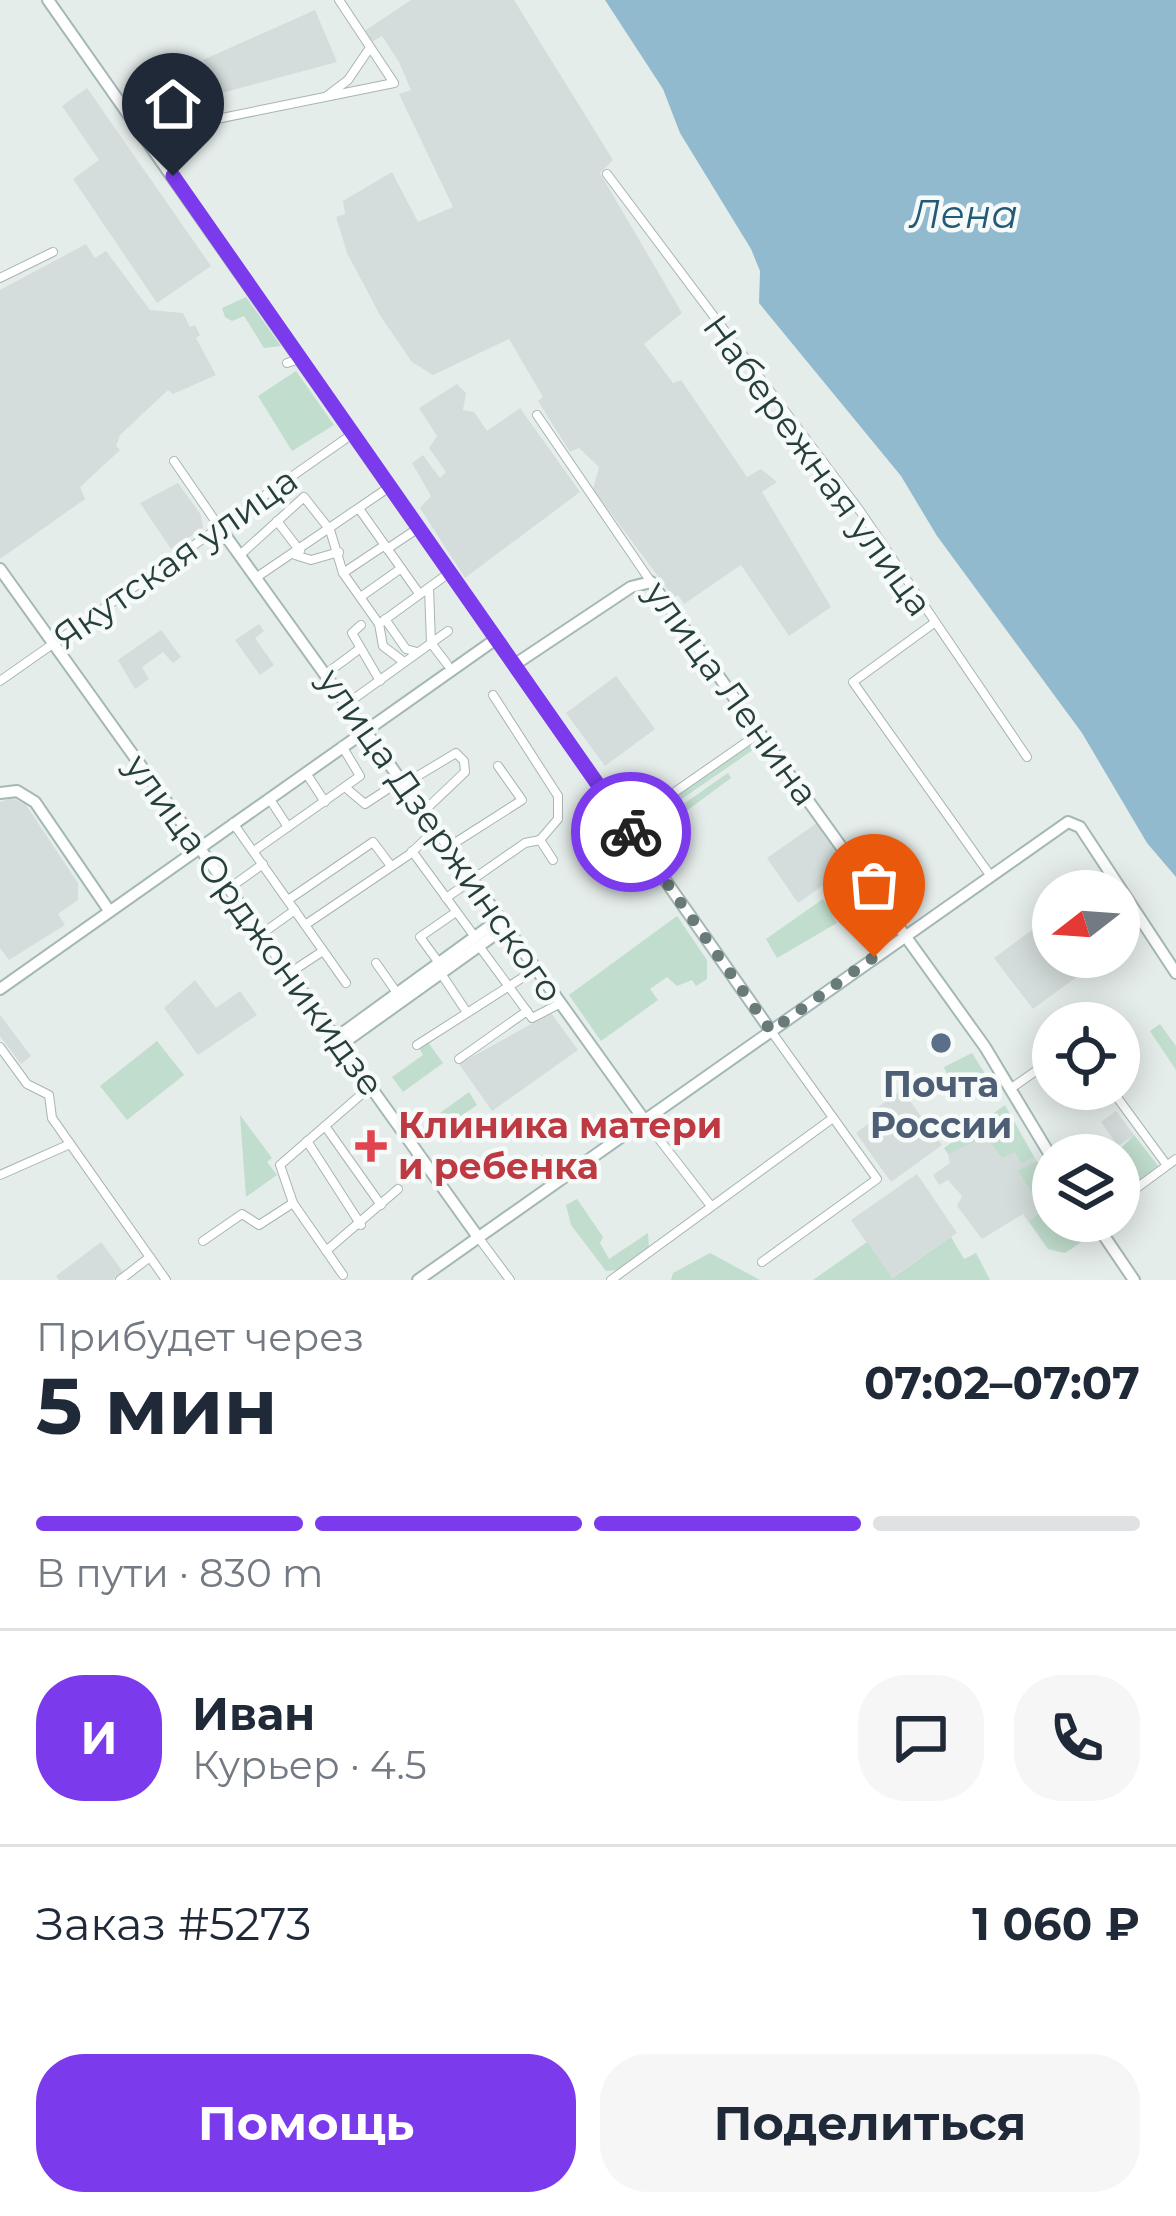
<!DOCTYPE html>
<html lang="ru">
<head>
<meta charset="utf-8">
<style>
  :root { --surface:#fff; --page:#f6f6f7; --text:#1f2937; --muted:#747a83; --line:#e0e1e3; --accent:#7c3aed }
  body { margin:0; font-family:Montserrat,sans-serif; background:var(--page); color:var(--text); height:100vh; display:flex; flex-direction:column; font-size:45px; white-space:nowrap }
  * { box-sizing:border-box; margin:0 }
  p { font-size:39px; color:var(--muted) }
  .icon { flex:none; width:66px; height:66px; fill:none; stroke:currentColor; stroke-width:2; stroke-linecap:round; stroke-linejoin:round }
  .map { position:relative; height:1280px; overflow:hidden }
  .sheet { display:flex; flex-direction:column; background:var(--surface); flex:1 }
  .sheet>* { flex:none }
  .needle { width:78px; rotate:253deg }
  .controls { position:absolute; left:1032px; top:870px; display:grid; gap:24px }
  .controls a { display:grid; place-items:center; width:108px; height:108px; border-radius:50%; background:var(--surface); box-shadow:0 6px 30px #0003; font-size:60px }
  .pin { position:absolute; display:grid; place-items:center; width:102px; height:102px; color:#fff; margin:-123px -51px; border-radius:50% 50% 50% 0; rotate:-45deg; box-shadow:0 0 12px #0007 }
  .pin .icon { rotate:45deg }
  .courier { position:absolute; display:grid; place-items:center; width:120px; height:120px; margin:-60px; border:9px solid #7c3aed; border-radius:50%; background:#fff; color:#222; box-shadow:0 3px 15px #0007 }
  .headline em { font-style:normal; font-weight:700 }
  .headline div { display:flex; flex-direction:column-reverse }
  .headline { display:flex; align-items:center; justify-content:space-between; height:204px; padding:0 36px }
  h1 { font-size:78px; font-weight:700; line-height:90px }
  .bar { display:grid; grid-template-columns:repeat(4,1fr); gap:18px 12px; align-content:center; height:144px; padding:0 36px }
  .bar i { height:15px; border-radius:9px; background:var(--line) }
  .bar .on { background:var(--accent) }
  .bar p { grid-column:span 4 }
  .line { display:flex; align-items:center; gap:30px; padding:0 36px; border-top:3px solid var(--line) }
  .line div { flex:1 }
  .round { display:grid; place-items:center; flex:none; width:126px; height:126px; border-radius:48px; background:var(--page) }
  .primary-button { display:flex; gap:24px; margin-top:auto; padding:24px 36px }
  .primary-button a { flex:1; height:138px; border-radius:48px; background:var(--accent); color:#fff; font-size:48px; font-weight:700; line-height:138px; text-align:center }
  .primary-button a+a { background:var(--page); color:var(--text) }
  .map>svg:first-child { display:block }
</style>
</head>
<body>
<div class="map">
<svg width="1176" height="1280" viewBox="0 0 1176 1280">
  <rect width="100%" height="100%" fill="#e5edeb"/>
  <!-- built -->
  <g fill="#d4dddb">
    <path d="M 411,0 L 514,0 L 613,160 L 600,173 L 682,313 L 644,344 L 673,383 L 681,380 L 747,477 L 761,469 L 777,482 L 762,492 L 831,607 L 789,636 L 741,565 L 684,604 L 678,595 L 674,598 L 593,489 L 599,467 L 579,448 L 570,452 L 538,401 L 543,397 L 509,339 L 433,375 L 412,362 L 381,317 L 347,253 L 336,217 L 345,214 L 343,201 L 392,172 L 418,222 L 453,207 L 399,94 L 411,90 L 399,62 L 382,36 L 370,43 L 363,32 Z"/>
    <path d="M 315,10 L 337,62 L 222,93 L 203,60 Z"/>
    <path d="M 87,88 L 211,266 L 157,303 L 73,179 L 99,160 L 62,106 Z"/>
    <path d="M 86,244 L 95,258 L 106,251 L 150,310 L 183,313 L 190,327 L 195,325 L 200,335 L 196,338 L 216,375 L 173,394 L 168,390 L 120,435 L 116,446 L 120,450 L 80,487 L 85,499 L 0,559 L 0,290 Z"/>
    <path d="M 457,384 L 466,393 L 463,410 L 474,412 L 487,431 L 520,408 L 580,492 L 465,578 L 420,508 L 431,496 L 412,463 L 423,455 L 440,478 L 446,472 L 429,448 L 437,436 L 419,408 Z"/>
    <path d="M 178,483 L 201,515 L 203,528 L 171,549 L 140,503 Z"/>
    <path d="M 259,624 L 264,631 L 255,638 L 274,665 L 260,675 L 235,640 Z"/>
    <path d="M 161,630 L 181,657 L 173,663 L 163,652 L 142,667 L 149,679 L 135,689 L 118,660 Z"/>
    <path d="M 616,676 L 655,729 L 605,766 L 566,713 Z"/>
    <path d="M 12,798 L 26,805 L 78,883 L 78,900 L 58,914 L 65,925 L 9,960 L 0,948 L 0,802 Z"/>
    <path d="M 817,823 L 849,867 L 798,903 L 767,858 Z"/>
    <path d="M 1044,921 L 1053,933 L 1053,957 L 1070,957 L 1082,973 L 1033,1009 L 994,958 Z"/>
    <path d="M 195,980 L 216,1008 L 240,991 L 257,1015 L 198,1055 L 164,1008 Z"/>
    <path d="M 551,1013 L 578,1050 L 492,1111 L 459,1064 Z"/>
    <path d="M 0,1015 L 31,1056 L 21,1064 L 0,1036 Z"/>
    <path d="M 902,1090 L 942,1145 L 891,1182 L 856,1133 L 875,1119 L 871,1112 Z"/>
    <path d="M 1116,1111 L 1134,1135 L 1118,1146 L 1101,1122 Z"/>
    <path d="M 1009,1113 L 1053,1190 L 1053,1221 L 1069,1221 L 1081,1242 L 1065,1253 L 1048,1249 L 1023,1214 L 982,1239 L 957,1206 L 962,1196 L 948,1180 L 939,1185 L 933,1175 L 950,1163 L 948,1154 Z"/>
    <path d="M 917,1174 L 957,1233 L 891,1278 L 851,1220 Z"/>
    <path d="M 101,1242 L 123,1272 L 113,1280 L 59,1280 L 56,1276 Z"/>
  </g>
  <!-- green -->
  <g fill="#c0ddcd">
    <path d="M 246,297 L 281,346 L 264,348 L 244,316 L 232,321 L 225,317 L 222,308 Z"/>
    <path d="M 296,371 L 334,425 L 292,451 L 258,396 Z"/>
    <path d="M 755,738 L 760,745 L 644,825 L 640,819 Z"/>
    <path d="M 728,773 L 731,778 L 651,837 L 646,830 Z"/>
    <path d="M 823,899 L 837,923 L 777,958 L 766,939 Z"/>
    <path d="M 677,916 L 707,960 L 707,979 L 696,986 L 692,980 L 677,986 L 667,977 L 650,989 L 658,1000 L 601,1041 L 569,995 Z"/>
    <path d="M 1160,1024 L 1176,1046 L 1176,1070 L 1150,1031 Z"/>
    <path d="M 157,1041 L 184,1075 L 127,1120 L 100,1086 Z"/>
    <path d="M 428,1042 L 443,1063 L 403,1092 L 392,1077 L 423,1055 L 420,1049 Z"/>
    <path d="M 972,1053 L 989,1080 L 976,1089 L 971,1081 L 955,1091 L 944,1067 Z"/>
    <path d="M 469,1092 L 477,1105 L 437,1132 L 429,1121 Z"/>
    <path d="M 1005,1105 L 1034,1157 L 1021,1163 L 1015,1152 L 1002,1158 L 986,1136 L 948,1154 L 944,1148 Z"/>
    <path d="M 240,1115 L 272,1158 L 267,1162 L 277,1175 L 246,1197 Z"/>
    <path d="M 1134,1135 L 1159,1167 L 1135,1185 L 1118,1151 Z"/>
    <path d="M 1037,1161 L 1053,1190 L 1053,1221 L 1069,1221 L 1081,1242 L 1065,1253 L 1048,1249 L 1029,1221 L 1044,1210 L 1018,1171 Z"/>
    <path d="M 577,1199 L 603,1237 L 600,1243 L 609,1259 L 648,1233 L 649,1249 L 618,1270 L 606,1271 L 571,1225 L 566,1205 Z"/>
    <path d="M 951,1237 L 964,1259 L 976,1253 L 990,1280 L 813,1280 L 867,1242 L 892,1278 Z"/>
    <path d="M 710,1253 L 760,1280 L 671,1280 L 673,1273 Z"/>
  </g>
  <!-- water -->
  <path fill="#92bace" d="M 605,0 L 1176,0 L 1176,877 L 1147,843 L 1082,733 L 937,536 L 901,476 L 759,303 L 760,271 L 751,249 L 680,133 L 663,89 Z"/>
  <g fill="none" stroke-linecap="round" stroke-linejoin="round">
    <!-- street casing -->
    <g stroke="#a8b5b3" stroke-width="10">
      <g id="street">
        <path d="M 327,96 L 348,80 L 369,49"/>
        <path d="M 143,134 L 394,83 L 339,0"/>
        <path d="M 607,174 L 860,511 L 1027,757"/>
        <path d="M 0,278 L 53,252"/>
        <path d="M 287,363 L 299,359"/>
        <path d="M 537,415 L 651,582"/>
        <path d="M 174,461 L 220,528"/>
        <path d="M 360,510 L 418,592"/>
        <path d="M 277,521 L 300,551"/>
        <path d="M 387,549 L 417,529"/>
        <path d="M 240,555 L 304,497 L 330,530 L 343,573 L 379,624 L 383,646 L 404,662"/>
        <path d="M 295,555 L 311,560 L 339,552"/>
        <path d="M 343,573 L 385,545"/>
        <path d="M 257,577 L 388,488"/>
        <path d="M 429,588 L 431,643 L 447,664"/>
        <path d="M 362,596 L 400,569"/>
        <path d="M 385,619 L 406,649 L 417,652"/>
        <path d="M 934,623 L 853,682 L 990,875"/>
        <path d="M 379,624 L 449,573"/>
        <path d="M 361,625 L 352,633 L 380,681"/>
        <path d="M 327,673 L 358,650"/>
        <path d="M 0,681 L 351,435"/>
        <path d="M 493,695 L 558,796 L 558,819 L 540,840"/>
        <path d="M 348,703 L 448,631"/>
        <path d="M 306,773 L 325,802"/>
        <path d="M 406,783 L 456,753 L 464,761 L 465,772 L 425,810"/>
        <path d="M 346,788 L 365,804 L 403,779"/>
        <path d="M 269,798 L 288,827"/>
        <path d="M 233,823 L 346,983"/>
        <path d="M 626,826 L 761,732"/>
        <path d="M 450,846 L 522,800 L 498,766"/>
        <path d="M 254,851 L 360,776 L 342,746"/>
        <path d="M 412,851 L 475,937"/>
        <path d="M 231,887 L 263,864"/>
        <path d="M 446,898 L 525,843 L 540,840 L 553,860"/>
        <path d="M 288,900 L 373,842 L 391,866"/>
        <path d="M 305,925 L 410,854 L 436,829"/>
        <path d="M 263,933 L 295,910"/>
        <path d="M 479,946 L 532,1018 L 561,1003"/>
        <path d="M 376,963 L 397,993"/>
        <path d="M 439,963 L 420,937 L 456,912"/>
        <path d="M 291,972 L 323,951"/>
        <path d="M 440,972 L 466,1011"/>
        <path d="M 417,1045 L 536,969"/>
        <path d="M 0,1047 L 27,1084 L 49,1095 L 52,1118 L 166,1280"/>
        <path d="M 459,1059 L 527,1011"/>
        <path d="M 1010,1089 L 1053,1059"/>
        <path d="M 1111,1089 L 1166,1164"/>
        <path d="M 645,1121 L 711,1206"/>
        <path d="M 325,1126 L 381,1205"/>
        <path d="M 307,1141 L 361,1225"/>
        <path d="M 0,1175 L 70,1144"/>
        <path d="M 1119,1201 L 1176,1159"/>
        <path d="M 478,1237 L 510,1280"/>
        <path d="M 203,1241 L 242,1214 L 259,1225 L 293,1203"/>
        <path d="M 326,1251 L 398,1189"/>
        <path d="M 762,1262 L 877,1179 L 771,1031"/>
        <path d="M 343,1275 L 293,1203 L 280,1165 L 371,1086"/>
        <path d="M 120,1280 L 150,1257"/>
        <path d="M 611,1280 L 833,1118"/>
      </g>
    </g>
    <!-- secondary casing -->
    <g stroke="#a4b8b5" stroke-width="14">
      <g id="secondary">
        <path d="M 48,0 L 771,1031"/>
        <path d="M 220,528 L 645,1121"/>
        <path d="M 0,569 L 478,1237"/>
        <path d="M 514,665 L 631,587 L 651,582 L 985,1047 L 1053,1160"/>
        <path d="M 0,793 L 17,791 L 35,802 L 108,909"/>
        <path d="M 0,989 L 496,639"/>
        <path d="M 337,1037 L 501,918"/>
        <path d="M 342,1044 L 507,926"/>
        <path d="M 1094,1221 L 1134,1280"/>
        <path d="M 418,1280 L 1068,822 L 1080,827 L 1176,973"/>
      </g>
    </g>
    <!-- street -->
    <use href="#street" stroke="#fff" stroke-width="8"/>
    <!-- secondary -->
    <use href="#secondary" stroke="#fff" stroke-width="10"/>
  </g>
  <g fill="none" stroke-linecap="round" stroke-linejoin="round">
    <!-- done -->
    <path stroke="#697b79" stroke-width="12" stroke-dasharray="0 21.6" d="M 631,832 L 771,1031 L 874,957"/>
    <!-- route -->
    <path stroke="#7c3aed" stroke-width="15" d="M 173,176 L 631,832"/>
  </g>
  <!-- markers -->
  <circle fill="#5c6f8a" stroke="#f6faf9" stroke-width="4.5" cx="941" cy="1043" r="12"/>
  <path fill="#e0444e" stroke="#f6faf9" stroke-width="4.5" d="M365 1128h12v12h12v12h-12v12h-12v-12h-12v-12h12z"/>
  <g text-anchor="middle" dominant-baseline="central" stroke-width="9" stroke-linejoin="round" paint-order="stroke">
    <!-- street labels -->
    <g font-size="36" fill="#263e3c" stroke="#f6faf9">
      <text transform="translate(818 465) rotate(54)">Набережная улица</text>
      <text transform="translate(175 558) rotate(-35)">Якутская улица</text>
      <text transform="translate(732 693) rotate(54)">улица Ленина</text>
      <text transform="translate(441 835) rotate(55)">улица Дзержинского</text>
      <text transform="translate(255 925) rotate(54)">улица Орджоникидзе</text>
    </g>
    <!-- service labels -->
    <g font-size="36" font-weight="bold" fill="#4e5e75" stroke="#f6faf9">
      <text x="941" y="1084">Почта<tspan x="941" dy="41">России</tspan></text>
    </g>
    <!-- health labels -->
    <g font-size="36" font-weight="bold" fill="#be3a42" stroke="#f6faf9" text-anchor="start">
      <text x="398" y="1125">Клиника матери<tspan x="398" dy="41">и ребенка</tspan></text>
    </g>
    <!-- water labels -->
    <g font-size="39" font-style="italic" fill="#235a77" stroke="#f6faf9">
      <text x="964" y="214">Лена</text>
    </g>
  </g>
</svg>
<div class="controls">
<a><svg class="needle" viewBox="-14 -14 28 28"><path d="M0-13l5 13h-10z" fill="#e53935"/><path d="M0 13l5-13h-10z" fill="#747a83"/></svg></a>
<a><svg class="icon" aria-label="locate" viewBox="0 0 24 24"><circle cx="12" cy="12" r="6"/><path d="M12 2v4M12 18v4M2 12h4M18 12h4"/></svg></a>
<a><svg class="icon" aria-label="layers" viewBox="0 0 24 24"><path d="M12 4l9 5-9 5-9-5zM3 14l9 5 9-5"/></svg></a>
</div>
<div class="pin" style="left:874px;top:957px;background:#ea580c"><svg class="icon" aria-label="bag" viewBox="0 0 24 24"><path d="M5 8h14l-1 12H6zM9 8a3 3 0 0 1 6 0"/></svg></div>
<div class="pin" style="left:173px;top:176px;background:#1f2937"><svg class="icon" aria-label="home" viewBox="0 0 24 24"><path d="M3 11l9-7 9 7M6 9v11h12V9"/></svg></div>
<div class="courier" style="left:631px;top:832px"><svg class="icon" aria-label="bike" viewBox="0 0 24 24"><circle cx="6" cy="16" r="4"/><circle cx="18" cy="16" r="4"/><path d="M6 16l4-8h5l3 8M10 8l3 8H6M13 5h3"/></svg></div>
</div>
<section class="sheet">
<div class="headline"><div><h1>5 мин</h1><p>Прибудет через</p></div><em>07:02–07:07</em></div>
<div class="bar"><i class="on"></i><i class="on"></i><i class="on"></i><i></i><p>В пути · 830 m</p></div>
<div class="line" style="height:216px"><b class="round" style="background:var(--accent);color:#fff">И</b><div><b>Иван</b><p>Курьер · 4.5</p></div><a class="round"><svg class="icon" aria-label="chat" viewBox="0 0 24 24"><path d="M4 5h16v11H9l-5 4z"/></svg></a><a class="round"><svg class="icon" aria-label="phone" viewBox="0 0 24 24"><path d="M5 4h4l2 5-3 2q2 4 5 5l2-3 5 2v4C11 20 4 13 5 4z"/></svg></a></div>
<div class="line" style="height:156px"><div>Заказ #5273</div><b>1 060 ₽</b></div>
<div class="primary-button"><a>Помощь</a><a>Поделиться</a></div>
</section>
</body>
</html>
